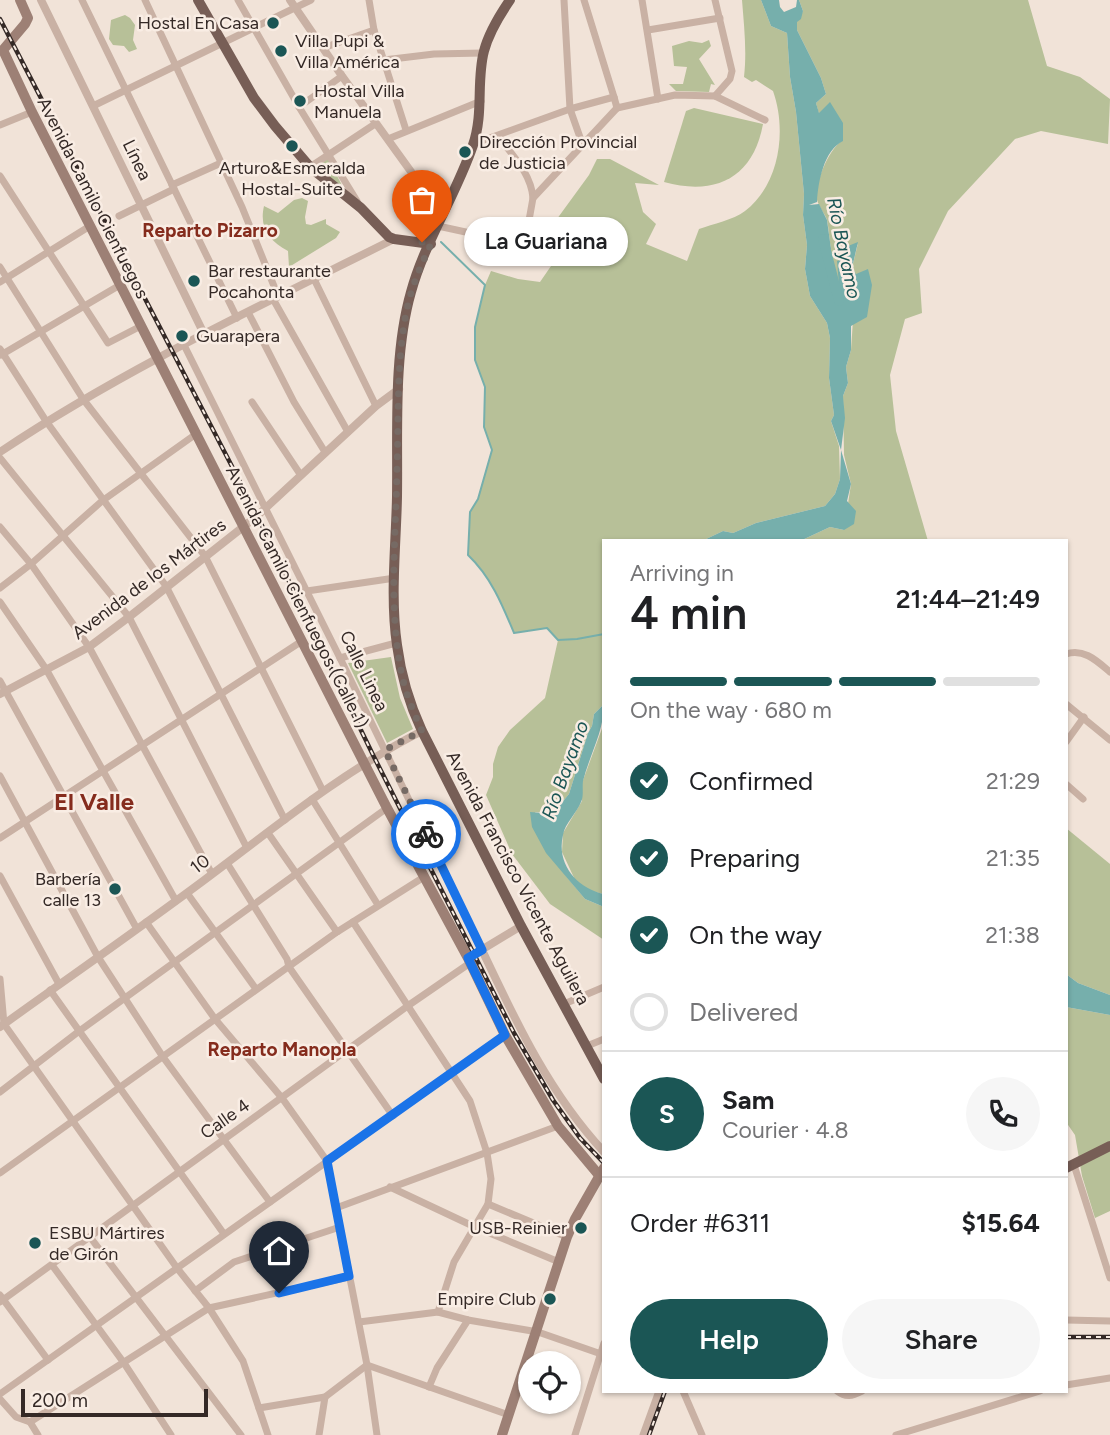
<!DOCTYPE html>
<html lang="en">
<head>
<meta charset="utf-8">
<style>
  :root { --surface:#fff; --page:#f6f6f6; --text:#202124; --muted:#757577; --line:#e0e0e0; --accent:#1b5655 }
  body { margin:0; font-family:Figtree,sans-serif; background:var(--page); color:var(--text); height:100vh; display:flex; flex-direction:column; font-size:26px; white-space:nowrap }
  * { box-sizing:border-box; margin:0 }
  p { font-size:23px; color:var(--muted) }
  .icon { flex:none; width:38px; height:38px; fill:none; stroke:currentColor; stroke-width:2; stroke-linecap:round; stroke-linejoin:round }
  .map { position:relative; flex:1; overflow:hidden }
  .sheet { position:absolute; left:602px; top:539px; width:466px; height:854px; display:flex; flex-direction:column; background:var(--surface); border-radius:0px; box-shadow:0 2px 5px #0004 }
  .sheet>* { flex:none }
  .tools { position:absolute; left:518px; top:1351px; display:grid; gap:14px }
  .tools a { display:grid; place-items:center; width:63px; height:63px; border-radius:50%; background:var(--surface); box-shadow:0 2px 5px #0004; font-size:35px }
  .scale { position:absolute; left:21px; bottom:18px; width:187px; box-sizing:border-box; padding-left:7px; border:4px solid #342926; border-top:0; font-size:19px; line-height:24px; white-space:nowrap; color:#342926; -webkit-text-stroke:5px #f9ede4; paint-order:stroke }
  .pin { position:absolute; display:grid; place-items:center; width:60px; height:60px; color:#fff; margin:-72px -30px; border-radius:50% 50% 50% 0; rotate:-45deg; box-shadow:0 0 7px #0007 }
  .pin .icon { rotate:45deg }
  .courier { position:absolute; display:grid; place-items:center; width:70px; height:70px; margin:-35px; border:5px solid #1a73e8; border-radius:50%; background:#fff; color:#222; box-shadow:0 2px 9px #0007 }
  .bubble { position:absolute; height:49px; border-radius:24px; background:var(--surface); box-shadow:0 2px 5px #0004; font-size:23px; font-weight:600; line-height:49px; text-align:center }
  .summary em { font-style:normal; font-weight:600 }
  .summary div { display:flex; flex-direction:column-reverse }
  .summary { display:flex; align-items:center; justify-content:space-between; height:119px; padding:0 28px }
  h1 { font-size:46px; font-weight:600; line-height:52px }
  .bar { display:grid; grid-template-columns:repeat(4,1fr); gap:10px 7px; align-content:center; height:84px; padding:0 28px }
  .bar i { height:9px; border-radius:5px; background:var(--line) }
  .bar .current { background:var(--accent) }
  .bar p { grid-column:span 4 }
  .line { display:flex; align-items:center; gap:18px; padding:0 28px; border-top:2px solid var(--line) }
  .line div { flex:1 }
  .round { display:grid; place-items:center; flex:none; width:74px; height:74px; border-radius:37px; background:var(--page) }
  ol { padding:0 28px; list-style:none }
  li { display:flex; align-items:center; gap:21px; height:77px }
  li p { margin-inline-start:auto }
  li .icon { padding:7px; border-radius:50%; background:var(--accent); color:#fff; stroke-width:4 }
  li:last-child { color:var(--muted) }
  li i { width:38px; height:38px; border:4px solid var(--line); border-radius:50% }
  .button { display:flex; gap:14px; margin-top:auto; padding:14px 28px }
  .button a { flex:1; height:80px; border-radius:42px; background:var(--accent); color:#fff; font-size:28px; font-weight:600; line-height:80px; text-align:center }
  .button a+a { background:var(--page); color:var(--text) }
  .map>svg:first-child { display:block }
</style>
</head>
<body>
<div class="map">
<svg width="1110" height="1435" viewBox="0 0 1110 1435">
  <rect width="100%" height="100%" fill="#f1e3d8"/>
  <!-- green -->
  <g fill="#b7c098">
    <path d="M 742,0 L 761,0 L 771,26 L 787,33 L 790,77 L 796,112 L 804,194 L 803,215 L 807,245 L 805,269 L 810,296 L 827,323 L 830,338 L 829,378 L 834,415 L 831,421 L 839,446 L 840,479 L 835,494 L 825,506 L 756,523 L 733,533 L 723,531 L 702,541 L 604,541 L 604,704 L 594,714 L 592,726 L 588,733 L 569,794 C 562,804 547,814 535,812 L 566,876 L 585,899 L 604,907 L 604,940 L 550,904 L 512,854 L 486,795 L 493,777 L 493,764 L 498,747 L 510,730 L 545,698 L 558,640 L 547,628 L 514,633 C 502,604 491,577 468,555 L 470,512 L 478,499 L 492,450 L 484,427 L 485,387 L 475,360 L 475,327 L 485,285 L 491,271 L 518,279 L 540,282 L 560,253 L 563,239 L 553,225 L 554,223 L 589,175 L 597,159 L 610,159 L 659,185 L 635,183 L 643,212 L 656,224 L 646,244 L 687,261 L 699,229 C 713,224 733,220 745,211 C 780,184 787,130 773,91 L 756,80 L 752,82 L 744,77 C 747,51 744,26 742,0 Z"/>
    <path d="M 799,0 L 1028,0 L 1047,66 L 1080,77 L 1110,99 L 1108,144 L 1041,131 L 1015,139 L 948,211 L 919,269 L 922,313 L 905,319 L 890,375 L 896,431 L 928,541 L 800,541 L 830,527 L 844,530 L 851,484 L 844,455 L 843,396 L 848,383 L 846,367 L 851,350 L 856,275 L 852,268 L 858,243 L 839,285 L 835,288 L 825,250 L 831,249 C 829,239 829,229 827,220 C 825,214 819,207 817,200 C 813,185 830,147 843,140 L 819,114 L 816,103 L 826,94 L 821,78 L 797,30 L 797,21 L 803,11 Z"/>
    <path d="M 125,15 L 130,18 L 135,25 L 133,40 L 137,49 L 129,52 L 124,46 L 113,45 L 109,39 L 111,20 Z"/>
    <path d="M 709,40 L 711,46 L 699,59 L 715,85 L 711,84 L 709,92 L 676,91 L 669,84 L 683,84 L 687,67 L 674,66 L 672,46 L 689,41 L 702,43 Z"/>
    <path d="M 694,108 L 763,124 C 753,179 714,196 664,182 L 686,111 Z"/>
    <path d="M 327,157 L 344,189 L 313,165 Z"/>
    <path d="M 302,198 L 308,201 L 305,217 L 306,224 L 311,225 L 326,219 L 326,224 L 340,232 L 336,238 L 289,267 L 288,251 C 269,241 259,228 264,206 L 278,213 L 294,200 Z"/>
    <path d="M 391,657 L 400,698 L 413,729 L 387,743 L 348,663 Z"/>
    <path d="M 604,723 L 602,878 L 604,894 L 590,891 L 576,882 L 562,852 L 563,833 L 582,801 L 582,783 Z"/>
    <path d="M 1066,828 L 1110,864 L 1110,995 L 1078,983 L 1066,974 Z"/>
    <path d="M 1066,1007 L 1110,1015 L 1110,1211 L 1095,1218 L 1082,1176 L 1075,1135 L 1066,1122 Z"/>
  </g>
  <!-- water -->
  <g fill="#76afac">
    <path d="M 761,0 L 779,0 L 780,7 L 784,12 L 796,7 L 797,0 L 799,0 L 803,11 L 801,19 L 797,22 L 797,30 L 821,78 L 826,94 L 816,103 L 819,113 L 830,102 L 843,123 L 843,141 C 824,150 818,182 817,202 L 809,205 L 819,204 L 827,220 L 831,249 L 825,250 L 835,287 L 839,285 L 837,261 L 844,259 L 848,246 L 858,242 L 852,268 L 856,274 L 868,269 L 872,285 L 867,317 L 851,326 L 851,350 L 846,367 L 848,383 L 843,396 L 845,418 L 841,450 L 851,484 L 847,501 L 856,511 L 854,524 L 844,530 L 830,527 L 800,541 L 702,541 L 723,531 L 733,533 L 756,523 L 825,506 L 835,494 L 840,479 L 841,450 L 831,421 L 834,415 L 829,378 L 830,338 L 827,323 L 810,296 L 805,269 L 807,245 L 803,215 L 804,194 L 796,112 L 790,77 L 787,33 L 771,26 Z"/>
    <path d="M 604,704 C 604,731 590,754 583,781 C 582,788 584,796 581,802 C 577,813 565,823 563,835 C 556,864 577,888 604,894 L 604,907 L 585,899 L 546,853 L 532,827 L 530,812 L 543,813 L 564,800 L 569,794 L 588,733 L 592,726 L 594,714 Z"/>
    <path d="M 1066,974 L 1078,983 L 1110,995 L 1110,1015 L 1066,1007 Z"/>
  </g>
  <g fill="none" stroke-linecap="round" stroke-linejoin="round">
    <!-- stream -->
    <path stroke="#76afac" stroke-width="2" d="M 441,242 L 485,285 L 475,327 L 475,360 L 485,387 L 484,427 L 492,450 L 478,499 L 470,512 L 468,555 C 491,577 502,604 514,633 L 547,628 L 558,640 L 577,639 L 604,634"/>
    <!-- river -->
    <path stroke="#76afac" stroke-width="10" d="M 823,239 L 839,301"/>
    <!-- minor -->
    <g stroke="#c9b1a4" stroke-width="7">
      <path d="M 82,0 L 237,318"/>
      <path d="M 145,0 L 242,207 L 278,296"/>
      <path d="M 238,0 L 299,107 L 357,201"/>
      <path d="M 369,0 L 374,30 L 406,130"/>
      <path d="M 564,0 L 570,109 L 582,143"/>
      <path d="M 584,0 L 614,97"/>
      <path d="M 642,0 L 658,99"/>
      <path d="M 648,30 L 720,18"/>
      <path d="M 323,48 L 374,30"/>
      <path d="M 384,60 L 434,54 L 483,53"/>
      <path d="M 715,96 L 730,79 L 732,71 L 715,0"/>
      <path d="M 93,106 L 311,0"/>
      <path d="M 299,107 L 342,76"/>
      <path d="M 0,125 L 32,112"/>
      <path d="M 498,136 C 512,155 531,173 533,198"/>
      <path d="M 388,139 L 481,101"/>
      <path d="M 473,144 L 570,109 L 614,97 L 617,108 L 675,95 L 715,96 L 765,120"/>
      <path d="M 310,167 L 375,124"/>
      <path d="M 0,176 L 108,343 L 141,326"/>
      <path d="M 172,185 L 221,163"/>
      <path d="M 119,216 L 174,189"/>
      <path d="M 438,226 L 484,236 L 526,237 L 533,198 L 617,108"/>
      <path d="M 0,267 L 83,399 L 205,556 L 323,791"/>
      <path d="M 314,279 L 376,406"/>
      <path d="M 0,282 L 90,226"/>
      <path d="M 273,299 L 348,432"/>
      <path d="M 248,312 L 294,402 L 325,452"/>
      <path d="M 184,345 L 340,658 L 482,950"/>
      <path d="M 0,349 L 46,421 L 166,586 L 285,820"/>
      <path d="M 1,355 L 120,285"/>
      <path d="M 252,402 L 300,474"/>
      <path d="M 0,458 L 129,617 L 247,848"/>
      <path d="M 0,527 L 31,564 L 89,647 L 212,874"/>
      <path d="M 0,588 L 31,564 L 102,501 L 196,434"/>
      <path d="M 307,591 L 395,578"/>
      <path d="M 0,602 L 46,669 L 176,901"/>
      <path d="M 1066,654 C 1084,648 1097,661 1110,672"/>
      <path d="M 340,658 L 396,643"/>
      <path d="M 0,681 L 137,929"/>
      <path d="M 1066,704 L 1110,740"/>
      <path d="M 1066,742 L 1084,717"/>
      <path d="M 0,776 L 98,957 L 163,1057 L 270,1202"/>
      <path d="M 1066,784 L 1083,799"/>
      <path d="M 312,799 L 378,905"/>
      <path d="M 268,833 L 337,932"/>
      <path d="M 0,838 L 302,641"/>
      <path d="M 227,863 L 287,959 L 289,967 L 393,1116"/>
      <path d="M 0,876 L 59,984"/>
      <path d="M 187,893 L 256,989"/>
      <path d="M 146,922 L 215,1019 L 282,1098 L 327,1161 L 367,1365 L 377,1435"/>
      <path d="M 353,922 L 470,1101 L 487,1153 L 491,1179 L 488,1204 L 454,1262 L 438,1312"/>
      <path d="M 0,979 L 4,1024 L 177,1268 L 209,1308 L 243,1361 L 268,1435"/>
      <path d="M 50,990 L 224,1234"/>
      <path d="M 564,1004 L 604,987"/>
      <path d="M 587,1046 L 604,1039"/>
      <path d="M 0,1092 L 78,1032 L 387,808"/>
      <path d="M 1074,1165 L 1110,1278"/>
      <path d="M 0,1173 L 337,932 L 424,877"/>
      <path d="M 390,1187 L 475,1227 L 559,1262"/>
      <path d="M 488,1204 L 567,1237"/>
      <path d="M 336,1208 L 558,1126"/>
      <path d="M 90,1237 L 241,1435"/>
      <path d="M 52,1265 L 124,1363 L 171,1435"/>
      <path d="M 195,1291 L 234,1262 L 340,1227"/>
      <path d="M 0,1295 L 48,1360"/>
      <path d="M 0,1302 L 409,1005 L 470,963"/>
      <path d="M 1066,1320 L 1110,1321"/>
      <path d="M 359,1322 L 438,1312 L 468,1320 L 538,1332 L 604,1355"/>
      <path d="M 1066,1385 L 1110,1378"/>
      <path d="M 429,1387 L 437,1368 L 468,1320"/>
      <path d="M 683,1391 L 702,1435"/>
      <path d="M 837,1391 C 846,1398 852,1396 862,1391"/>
      <path d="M 0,1394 L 505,1035"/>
      <path d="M 0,1399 L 16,1417 L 30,1422 L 38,1435"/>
      <path d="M 259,1408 L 325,1397 L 367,1365 L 509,1415"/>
      <path d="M 30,1422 L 209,1308 L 349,1277"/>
      <path d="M 319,1435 L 325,1397"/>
      <path d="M 575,1435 L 604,1343"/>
      <path d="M 643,1435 L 659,1391"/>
      <path d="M 896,1435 L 1040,1391"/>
    </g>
    <!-- tertiary -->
    <g stroke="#c9b1a4" stroke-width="8">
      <path d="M 41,0 L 204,334"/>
      <path d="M 290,0 L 342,76 L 443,216"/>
      <path d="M 0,452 C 124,369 260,306 394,239"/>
      <path d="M 0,694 L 89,647 L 129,617 L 257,516 L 376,406 L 399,389"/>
      <path d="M 482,950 C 516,1022 549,1093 604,1152"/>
      <path d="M 468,958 L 521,926"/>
      <path d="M 0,1027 C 68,978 136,931 203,881 C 274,828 342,772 422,731"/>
    </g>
    <!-- secondary -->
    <g stroke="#9d8075" stroke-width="10">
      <path d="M 20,0 L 28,18 L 25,24 L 3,50 L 32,112 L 387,808 L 468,958 L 505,1035 L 558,1126 L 598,1174"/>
      <path d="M 502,1435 L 567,1237 L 575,1219 L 604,1168"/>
    </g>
    <!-- primary -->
    <g stroke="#775e56" stroke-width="10">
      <path d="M 198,0 L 254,98 L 275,126 L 310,167 L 361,208 L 389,237 L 394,239 L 431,244"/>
      <path d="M 510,0 C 499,16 489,32 484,51 C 476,81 484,113 473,145 C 456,195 425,241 411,292 C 393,355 398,431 397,497 C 396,546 390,597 397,645 C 401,676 409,703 422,731 L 521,926 L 604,1079"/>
      <path d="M 1066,1168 L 1110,1146"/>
    </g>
    <!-- rail casing -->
    <g stroke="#342926" stroke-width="4.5">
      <g id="rail">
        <path d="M 0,19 L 252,505 L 374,757 L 514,1033 L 553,1100 L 580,1138 L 604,1163"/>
        <path d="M 1066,1337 L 1110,1337"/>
        <path d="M 649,1435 L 665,1391"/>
      </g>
    </g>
    <!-- rail -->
    <use href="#rail" stroke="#f9ede4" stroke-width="2" stroke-dasharray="5" stroke-linecap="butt"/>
  </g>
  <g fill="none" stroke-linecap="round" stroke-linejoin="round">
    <!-- done -->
    <path stroke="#766a64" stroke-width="7" stroke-dasharray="0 12.6" d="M 422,242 L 431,244 C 422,263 413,283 408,304 C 396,357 399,414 397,468 C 396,537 388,609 402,676 C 406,695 414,713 422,731 L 385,750 L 426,834"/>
    <!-- route -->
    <path stroke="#1a73e8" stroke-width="9" d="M 279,1293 L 349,1276 L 327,1161 L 505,1035 L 468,958 L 482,950 L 426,834"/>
  </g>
  <!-- markers -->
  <g fill="#1b5655" stroke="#f9ede4" stroke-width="2.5">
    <circle cx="273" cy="23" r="7"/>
    <circle cx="281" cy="51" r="7"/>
    <circle cx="300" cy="101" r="7"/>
    <circle cx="292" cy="146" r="7"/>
    <circle cx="465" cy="152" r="7"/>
    <circle cx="194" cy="281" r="7"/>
    <circle cx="182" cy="336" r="7"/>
    <circle cx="115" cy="889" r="7"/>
    <circle cx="581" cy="1228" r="7"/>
    <circle cx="35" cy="1243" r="7"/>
    <circle cx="550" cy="1299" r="7"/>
  </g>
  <g text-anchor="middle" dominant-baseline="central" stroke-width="5" stroke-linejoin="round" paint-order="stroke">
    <!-- poi labels -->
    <g font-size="18" fill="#342926" stroke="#f9ede4" text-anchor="start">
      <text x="259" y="23" text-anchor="end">Hostal En Casa</text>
      <text x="295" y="41">Villa Pupi &amp;<tspan x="295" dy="21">Villa América</tspan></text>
      <text x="314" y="91">Hostal Villa<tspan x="314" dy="21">Manuela</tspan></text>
      <text x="479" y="142">Dirección Provincial<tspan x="479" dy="21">de Justicia</tspan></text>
      <text x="292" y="168" text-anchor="middle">Arturo&amp;Esmeralda<tspan x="292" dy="21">Hostal-Suite</tspan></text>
      <text x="208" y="271">Bar restaurante<tspan x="208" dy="21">Pocahonta</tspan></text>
      <text x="196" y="336">Guarapera</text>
      <text x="101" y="879" text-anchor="end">Barbería<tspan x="101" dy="21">calle 13</tspan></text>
      <text x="567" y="1228" text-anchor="end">USB-Reinier</text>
      <text x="49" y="1233">ESBU Mártires<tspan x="49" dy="21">de Girón</tspan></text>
      <text x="536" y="1299" text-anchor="end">Empire Club</text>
    </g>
    <!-- street labels -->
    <g font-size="18" fill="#342926" stroke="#f9ede4">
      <text transform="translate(137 160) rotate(64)">Línea</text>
      <text transform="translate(93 198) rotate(63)">Avenida Camilo Cienfuegos</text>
      <text transform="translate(149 579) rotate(-37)">Avenida de los Mártires</text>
      <text transform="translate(297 597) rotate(63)">Avenida Camilo Cienfuegos (Calle 1)</text>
      <text transform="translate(364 671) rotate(64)">Calle Linea</text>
      <text transform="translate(200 864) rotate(-37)">10</text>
      <text transform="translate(518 878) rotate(62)">Avenida Francisco Vicente Aguilera</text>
      <text transform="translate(225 1119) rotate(-35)">Calle 4</text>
    </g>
    <!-- neighbourhood labels -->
    <g font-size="19" font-weight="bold" fill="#852c1d" stroke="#f9ede4">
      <text x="210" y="230">Reparto Pizarro</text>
      <text x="282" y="1049">Reparto Manopla</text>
    </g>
    <!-- water labels -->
    <g font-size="19" font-style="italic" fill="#1b5655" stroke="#f9ede4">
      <text transform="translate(844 248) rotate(78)">Río Bayamo</text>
      <text transform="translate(565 770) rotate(-70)">Río Bayamo</text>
    </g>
    <!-- district labels -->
    <g font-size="24" font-weight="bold" fill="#852c1d" stroke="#f9ede4">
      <text x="94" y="801">El Valle</text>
    </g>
  </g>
</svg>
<div class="tools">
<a><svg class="icon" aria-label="locate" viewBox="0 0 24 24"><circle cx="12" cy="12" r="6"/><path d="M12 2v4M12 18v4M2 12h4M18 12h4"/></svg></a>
</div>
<div class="scale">200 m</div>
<div class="pin" style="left:422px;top:242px;background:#ea580c"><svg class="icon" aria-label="bag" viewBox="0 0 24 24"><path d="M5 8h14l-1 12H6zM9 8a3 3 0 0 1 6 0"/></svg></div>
<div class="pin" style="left:279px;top:1293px;background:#1f2937"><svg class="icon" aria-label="home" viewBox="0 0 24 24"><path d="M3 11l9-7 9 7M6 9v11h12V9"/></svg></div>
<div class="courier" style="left:426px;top:834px"><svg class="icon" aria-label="bike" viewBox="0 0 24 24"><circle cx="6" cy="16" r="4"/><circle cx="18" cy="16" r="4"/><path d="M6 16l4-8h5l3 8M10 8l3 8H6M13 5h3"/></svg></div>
<div class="bubble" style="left:464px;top:217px;width:164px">La Guariana</div>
<section class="sheet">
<div class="summary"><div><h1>4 min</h1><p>Arriving in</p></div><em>21:44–21:49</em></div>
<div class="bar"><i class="current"></i><i class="current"></i><i class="current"></i><i></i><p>On the way · 680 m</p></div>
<ol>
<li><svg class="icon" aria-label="check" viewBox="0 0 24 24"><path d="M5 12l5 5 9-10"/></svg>Confirmed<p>21:29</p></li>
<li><svg class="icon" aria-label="check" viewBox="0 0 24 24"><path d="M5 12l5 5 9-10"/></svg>Preparing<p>21:35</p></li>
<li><svg class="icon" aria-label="check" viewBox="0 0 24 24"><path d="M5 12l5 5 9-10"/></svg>On the way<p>21:38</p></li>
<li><i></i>Delivered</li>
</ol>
<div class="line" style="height:126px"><b class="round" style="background:var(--accent);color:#fff">S</b><div><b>Sam</b><p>Courier · 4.8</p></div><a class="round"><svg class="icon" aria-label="phone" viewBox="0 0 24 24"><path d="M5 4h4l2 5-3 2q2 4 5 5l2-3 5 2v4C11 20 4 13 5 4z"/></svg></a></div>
<div class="line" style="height:91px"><div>Order #6311</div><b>$15.64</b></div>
<div class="button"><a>Help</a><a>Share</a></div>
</section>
</div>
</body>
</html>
